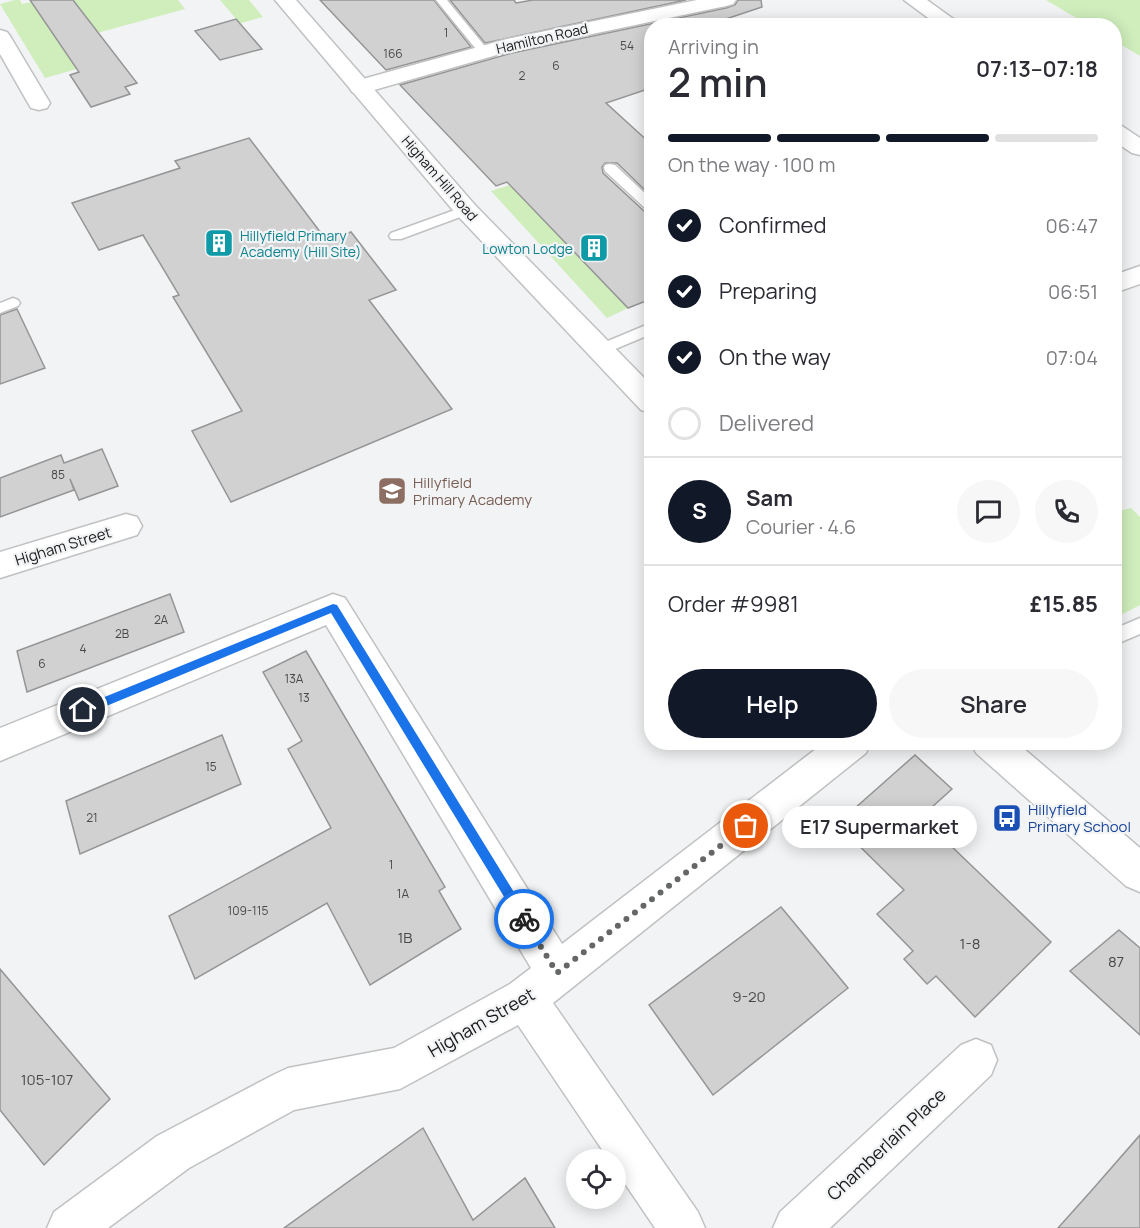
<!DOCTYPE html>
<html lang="en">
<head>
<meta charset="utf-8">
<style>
  :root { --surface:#fff; --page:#f7f7f7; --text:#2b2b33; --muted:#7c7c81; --line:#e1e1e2; --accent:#111827 }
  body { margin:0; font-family:Manrope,sans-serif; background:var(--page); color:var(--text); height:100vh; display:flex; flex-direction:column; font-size:22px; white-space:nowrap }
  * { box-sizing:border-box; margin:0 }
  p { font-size:20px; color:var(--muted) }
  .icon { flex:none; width:33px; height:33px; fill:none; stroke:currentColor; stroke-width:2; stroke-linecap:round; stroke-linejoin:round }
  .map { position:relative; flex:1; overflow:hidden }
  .panel { position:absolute; left:644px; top:18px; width:478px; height:732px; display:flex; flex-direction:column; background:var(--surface); border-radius:24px; box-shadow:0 3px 15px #0003 }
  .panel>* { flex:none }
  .controls { position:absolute; left:566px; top:1149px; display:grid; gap:12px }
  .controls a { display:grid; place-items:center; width:60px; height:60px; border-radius:50%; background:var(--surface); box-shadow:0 3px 15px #0003; font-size:30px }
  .pin { position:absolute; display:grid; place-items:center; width:51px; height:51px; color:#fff; margin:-26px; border:3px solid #fff; border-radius:50%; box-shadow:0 2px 6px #0007 }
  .courier { position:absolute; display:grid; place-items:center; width:60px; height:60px; margin:-30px; border:4px solid #1a73e8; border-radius:50%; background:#fff; color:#222; box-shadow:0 2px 8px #0007 }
  .bubble { position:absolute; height:42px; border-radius:21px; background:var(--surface); box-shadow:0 3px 15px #0003; font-size:20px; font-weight:600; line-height:42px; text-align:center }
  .overview em { font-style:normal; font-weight:600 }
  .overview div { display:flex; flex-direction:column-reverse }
  .overview { display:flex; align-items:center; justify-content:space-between; height:102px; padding:0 24px }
  h1 { font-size:39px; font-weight:600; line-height:45px }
  .bar { display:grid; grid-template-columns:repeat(4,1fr); gap:9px 6px; align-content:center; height:72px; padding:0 24px }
  .bar i { height:8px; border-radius:4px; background:var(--line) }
  .bar .active { background:var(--accent) }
  .bar p { grid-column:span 4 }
  .line { display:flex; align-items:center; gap:15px; padding:0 24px; border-top:2px solid var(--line) }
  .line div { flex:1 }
  .round { display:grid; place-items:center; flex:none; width:63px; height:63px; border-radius:32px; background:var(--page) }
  ol { padding:0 24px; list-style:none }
  li { display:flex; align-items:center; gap:18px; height:66px }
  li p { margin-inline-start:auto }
  li .icon { padding:6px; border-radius:50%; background:var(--accent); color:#fff; stroke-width:4 }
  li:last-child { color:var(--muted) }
  li i { width:33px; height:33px; border:3px solid var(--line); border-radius:50% }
  .cta { display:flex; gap:12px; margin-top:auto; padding:12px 24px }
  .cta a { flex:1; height:69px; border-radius:36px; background:var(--accent); color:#fff; font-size:24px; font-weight:600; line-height:69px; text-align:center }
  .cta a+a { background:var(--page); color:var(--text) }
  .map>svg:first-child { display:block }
</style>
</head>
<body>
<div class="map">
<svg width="1140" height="1228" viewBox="0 0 1140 1228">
  <rect width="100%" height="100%" fill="#f2f3f4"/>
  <!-- green -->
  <g fill="#cfeebc">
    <path d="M 15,0 L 20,0 L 22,4 L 32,2 L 91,65 L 45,78 L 0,4 Z"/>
    <path d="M 73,0 L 178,0 L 185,9 L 97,33 Z"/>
    <path d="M 220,0 L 249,0 L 263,17 L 216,30 L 237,20 Z"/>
    <path d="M 1046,0 L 1140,0 L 1140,56 L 1115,41 L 1114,26 L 1088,25 Z"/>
    <path d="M 510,185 L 628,308 L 607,318 L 491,191 Z"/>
    <path d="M 1131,508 L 1140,517 L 1140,605 L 1115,618 L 1115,512 Z"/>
  </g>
  <!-- building -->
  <g fill="#d2d1d2" stroke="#959596" stroke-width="1.5">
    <path d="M 30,0 L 73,0 L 137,83 L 125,87 L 130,94 L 91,107 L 70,75 L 79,72 Z"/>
    <path d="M 320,0 L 434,0 L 471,47 L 386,70 Z"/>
    <path d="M 450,0 L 514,0 L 516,3 L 533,0 L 686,0 L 485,43 Z"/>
    <path d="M 738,0 L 761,0 L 762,7 L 705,26 L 651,26 L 651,88 L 606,103 L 651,144 L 651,196 L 617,163 L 605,163 L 602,167 L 603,173 L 644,211 L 651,212 L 651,299 L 628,308 L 507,182 L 496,186 L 400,85 L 512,53 L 726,8 L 735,5 Z"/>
    <path d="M 236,19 L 262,49 L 220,60 L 195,31 Z"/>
    <path d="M 249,138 L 327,241 L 351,232 L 396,290 L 369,300 L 452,409 L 231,502 L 192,431 L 242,411 L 173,297 L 179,295 L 143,235 L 99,250 L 72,203 L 180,168 L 175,161 Z"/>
    <path d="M 17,309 L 45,368 L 0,384 L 0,315 Z"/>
    <path d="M 102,449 L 118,486 L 79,500 L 70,479 L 74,490 L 0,517 L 0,478 L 61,455 L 64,463 Z"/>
    <path d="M 170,594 L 184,632 L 27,692 L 17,651 Z"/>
    <path d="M 306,651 L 445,887 L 439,891 L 461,929 L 370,985 L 327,903 L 195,979 L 169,916 L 331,828 L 288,749 L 302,741 L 263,672 Z"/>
    <path d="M 222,735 L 241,784 L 80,854 L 66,801 Z"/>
    <path d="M 915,755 L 952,789 L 921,817 L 1051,942 L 975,1017 L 936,976 L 927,984 L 904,959 L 913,951 L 877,914 L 904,890 L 837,824 Z"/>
    <path d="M 781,907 L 848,988 L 713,1095 L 649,1005 Z"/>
    <path d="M 1119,930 L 1140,948 L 1140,1035 L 1070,971 Z"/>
    <path d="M 0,969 L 110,1099 L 44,1165 L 0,1110 Z"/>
    <path d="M 423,1128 L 473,1220 L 525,1178 L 555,1228 L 284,1228 Z"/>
    <path d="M 1140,1135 L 1140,1228 L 1058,1228 L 1092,1190 Z"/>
  </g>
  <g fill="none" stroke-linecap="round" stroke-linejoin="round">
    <!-- service casing -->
    <g stroke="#c0c1c2" stroke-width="3">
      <g id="service">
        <path d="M 436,0 L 447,0 L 488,50 L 488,54 L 480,54 Z"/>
        <path d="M 610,164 L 615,165 L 651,199 L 651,210 L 646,209 L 605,171 L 604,168 L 605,165 Z"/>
        <path d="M 466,206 L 471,207 L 473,210 L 471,213 L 401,239 L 391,239 L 389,236 L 391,233 Z"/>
        <path d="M 13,298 L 18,300 L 20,303 L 18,306 L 0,313 L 0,303 Z"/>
        <path d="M 651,323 L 651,334 L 601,355 L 594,350 L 596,346 Z"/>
        <path d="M 1140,618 L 1140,634 L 1114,645 L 1114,629 Z"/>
      </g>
    </g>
    <!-- minor casing -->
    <g stroke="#c0c1c2" stroke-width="3">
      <g id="minor">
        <path d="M 697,0 L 736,0 L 733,4 L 726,6 L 511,51 L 360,94 L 352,92 L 349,87 L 352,82 L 507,39 Z"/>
        <path d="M 904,0 L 927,0 L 963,26 L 939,26 Z"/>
        <path d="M 0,30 L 7,32 L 10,36 L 50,103 L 47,108 L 39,110 L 31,108 L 28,103 L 0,54 Z"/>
        <path d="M 1114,124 L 1122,126 L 1140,138 L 1140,155 L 1132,153 L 1114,141 Z"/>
        <path d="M 1140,266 L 1140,284 L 1114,293 L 1114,275 Z"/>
        <path d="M 126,514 L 137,517 L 142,526 L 137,535 L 0,578 L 0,552 Z"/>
        <path d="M 333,594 L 345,598 L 562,944 L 825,742 L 871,742 L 866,753 L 553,1003 L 698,1212 L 705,1228 L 655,1228 L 615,1169 L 615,1160 L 609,1160 L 518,1025 L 400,1089 L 294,1110 L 189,1168 L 108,1228 L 47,1228 L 54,1212 L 157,1136 L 273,1075 L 288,1068 L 394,1048 L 510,984 L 531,968 L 326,625 L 0,761 L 0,728 Z"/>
        <path d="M 976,1039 L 991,1045 L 997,1060 L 991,1075 L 830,1228 L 773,1228 L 780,1212 L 961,1045 Z"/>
      </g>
    </g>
    <!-- tertiary casing -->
    <g stroke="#c0c1c2" stroke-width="3">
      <g id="tertiary">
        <path d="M 275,0 L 296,0 L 475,205 L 651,385 L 651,413 L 641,410 L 457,215 Z"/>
        <path d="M 971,742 L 1016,742 L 1140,848 L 1140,892 L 1126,886 L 976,753 Z"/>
      </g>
    </g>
    <!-- service -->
    <use href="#service" fill="#fff" fill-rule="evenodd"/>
    <!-- minor -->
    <use href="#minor" fill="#fff" fill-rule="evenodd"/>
    <!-- tertiary -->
    <use href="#tertiary" fill="#fff" fill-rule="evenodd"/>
  </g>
  <!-- route -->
  <path fill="#1a73e8" d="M 333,604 L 337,605 L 528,915 L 528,923 L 520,923 L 331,613 L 87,714 L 80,714 L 78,710 L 80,707 Z"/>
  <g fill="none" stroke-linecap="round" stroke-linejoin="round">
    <!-- done -->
    <path stroke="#656666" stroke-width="6" stroke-dasharray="0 10.8" d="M 524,919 L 557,973 L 746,826"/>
  </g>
  <!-- icons -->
  <defs>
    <g id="building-square" transform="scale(1.5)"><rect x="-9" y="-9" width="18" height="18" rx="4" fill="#0f9aa8" stroke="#f2f3f4"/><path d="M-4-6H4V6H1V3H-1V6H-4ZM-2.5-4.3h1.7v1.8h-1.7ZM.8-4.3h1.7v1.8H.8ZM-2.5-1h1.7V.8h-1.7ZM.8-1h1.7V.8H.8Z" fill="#fff"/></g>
    <g id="school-square" transform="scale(1.5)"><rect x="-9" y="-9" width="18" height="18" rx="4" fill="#8d6e63" stroke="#f2f3f4"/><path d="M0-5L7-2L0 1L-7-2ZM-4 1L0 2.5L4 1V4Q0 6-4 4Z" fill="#fff"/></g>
    <g id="bus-square" transform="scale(1.5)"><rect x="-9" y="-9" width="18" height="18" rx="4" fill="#1a4fb4" stroke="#f2f3f4"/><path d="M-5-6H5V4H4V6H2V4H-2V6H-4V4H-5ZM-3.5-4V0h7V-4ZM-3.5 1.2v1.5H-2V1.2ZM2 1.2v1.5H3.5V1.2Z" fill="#fff"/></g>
  </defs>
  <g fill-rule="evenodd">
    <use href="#building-square" x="219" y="243"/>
    <use href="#building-square" x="594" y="248"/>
    <use href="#school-square" x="392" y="491"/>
    <use href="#bus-square" x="1007" y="818"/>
  </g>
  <g text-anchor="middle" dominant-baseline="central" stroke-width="4.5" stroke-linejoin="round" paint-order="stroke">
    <!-- number labels -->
    <g font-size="12" fill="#474848">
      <text x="446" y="32">1</text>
      <text x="627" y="45">54</text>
      <text x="393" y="53">166</text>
      <text x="556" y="65">6</text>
      <text x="522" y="75">2</text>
      <text x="58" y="474">85</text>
      <text x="161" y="619">2A</text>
      <text x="122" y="633">2B</text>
      <text x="83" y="648">4</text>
      <text x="42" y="663">6</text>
      <text x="294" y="678">13A</text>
      <text x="304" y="697">13</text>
      <text x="211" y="766">15</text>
      <text x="92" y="817">21</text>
      <text x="391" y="864">1</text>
      <text x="403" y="893">1A</text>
      <text x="248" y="910">109-115</text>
    </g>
    <!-- far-street labels -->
    <g font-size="14" fill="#191a1a" stroke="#f2f3f4">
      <text transform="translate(542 38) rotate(-13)">Hamilton Road</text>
      <text transform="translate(440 178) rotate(49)">Higham Hill Road</text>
    </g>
    <!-- far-culture labels -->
    <g font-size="14" fill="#0d838f" stroke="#f2f3f4" text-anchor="start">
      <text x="240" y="235">Hillyfield Primary<tspan x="240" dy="16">Academy (Hill Site)</tspan></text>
      <text x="573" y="248" text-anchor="end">Lowton Lodge</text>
    </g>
    <!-- education labels -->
    <g font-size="15" fill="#785e54" stroke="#f2f3f4" text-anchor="start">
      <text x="413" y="482">Hillyfield<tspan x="413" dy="17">Primary Academy</tspan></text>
    </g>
    <!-- street labels -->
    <g font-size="15" fill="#191a1a" stroke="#f2f3f4">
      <text transform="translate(63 546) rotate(-17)">Higham Street</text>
    </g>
    <!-- transit labels -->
    <g font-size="15" fill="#164399" stroke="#f2f3f4" text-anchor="start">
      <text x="1028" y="809">Hillyfield<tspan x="1028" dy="17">Primary School</tspan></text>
    </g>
    <!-- near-number labels -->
    <g font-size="15" fill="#474848">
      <text x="405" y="937">1B</text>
      <text x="970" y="943">1-8</text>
      <text x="1116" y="961">87</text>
      <text x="749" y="996">9-20</text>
      <text x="47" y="1079">105-107</text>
    </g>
    <!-- near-street labels -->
    <g font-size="18" fill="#191a1a" stroke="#f2f3f4">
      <text transform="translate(481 1022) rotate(-30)">Higham Street</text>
      <text transform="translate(886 1144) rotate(-43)">Chamberlain Place</text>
    </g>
  </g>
</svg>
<div class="controls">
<a><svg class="icon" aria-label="locate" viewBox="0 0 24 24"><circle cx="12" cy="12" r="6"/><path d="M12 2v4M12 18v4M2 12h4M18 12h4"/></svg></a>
</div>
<div class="pin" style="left:746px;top:826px;background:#ea580c"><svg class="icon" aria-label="bag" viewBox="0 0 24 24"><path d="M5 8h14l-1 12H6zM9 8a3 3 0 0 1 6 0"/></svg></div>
<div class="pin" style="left:83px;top:710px;background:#1f2937"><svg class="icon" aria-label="home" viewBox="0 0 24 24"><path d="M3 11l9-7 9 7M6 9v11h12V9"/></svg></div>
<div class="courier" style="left:524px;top:919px"><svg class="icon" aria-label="bike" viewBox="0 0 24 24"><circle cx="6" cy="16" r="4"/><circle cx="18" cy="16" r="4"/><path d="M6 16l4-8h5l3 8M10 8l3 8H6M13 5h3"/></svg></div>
<div class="bubble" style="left:782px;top:806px;width:195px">E17 Supermarket</div>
<section class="panel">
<div class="overview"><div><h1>2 min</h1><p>Arriving in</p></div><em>07:13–07:18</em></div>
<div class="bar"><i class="active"></i><i class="active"></i><i class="active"></i><i></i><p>On the way · 100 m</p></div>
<ol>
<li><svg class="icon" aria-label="check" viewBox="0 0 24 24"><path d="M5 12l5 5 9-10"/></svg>Confirmed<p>06:47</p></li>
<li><svg class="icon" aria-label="check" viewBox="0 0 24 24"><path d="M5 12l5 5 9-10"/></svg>Preparing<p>06:51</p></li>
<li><svg class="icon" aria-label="check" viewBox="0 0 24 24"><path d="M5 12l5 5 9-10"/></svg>On the way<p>07:04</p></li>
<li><i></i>Delivered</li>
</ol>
<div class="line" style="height:108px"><b class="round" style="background:var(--accent);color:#fff">S</b><div><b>Sam</b><p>Courier · 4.6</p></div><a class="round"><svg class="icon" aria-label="chat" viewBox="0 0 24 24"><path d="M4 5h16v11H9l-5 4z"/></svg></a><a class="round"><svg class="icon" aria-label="phone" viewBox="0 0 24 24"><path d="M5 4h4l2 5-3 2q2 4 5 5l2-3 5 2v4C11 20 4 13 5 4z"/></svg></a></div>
<div class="line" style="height:78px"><div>Order #9981</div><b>£15.85</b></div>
<div class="cta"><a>Help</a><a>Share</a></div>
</section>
</div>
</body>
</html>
